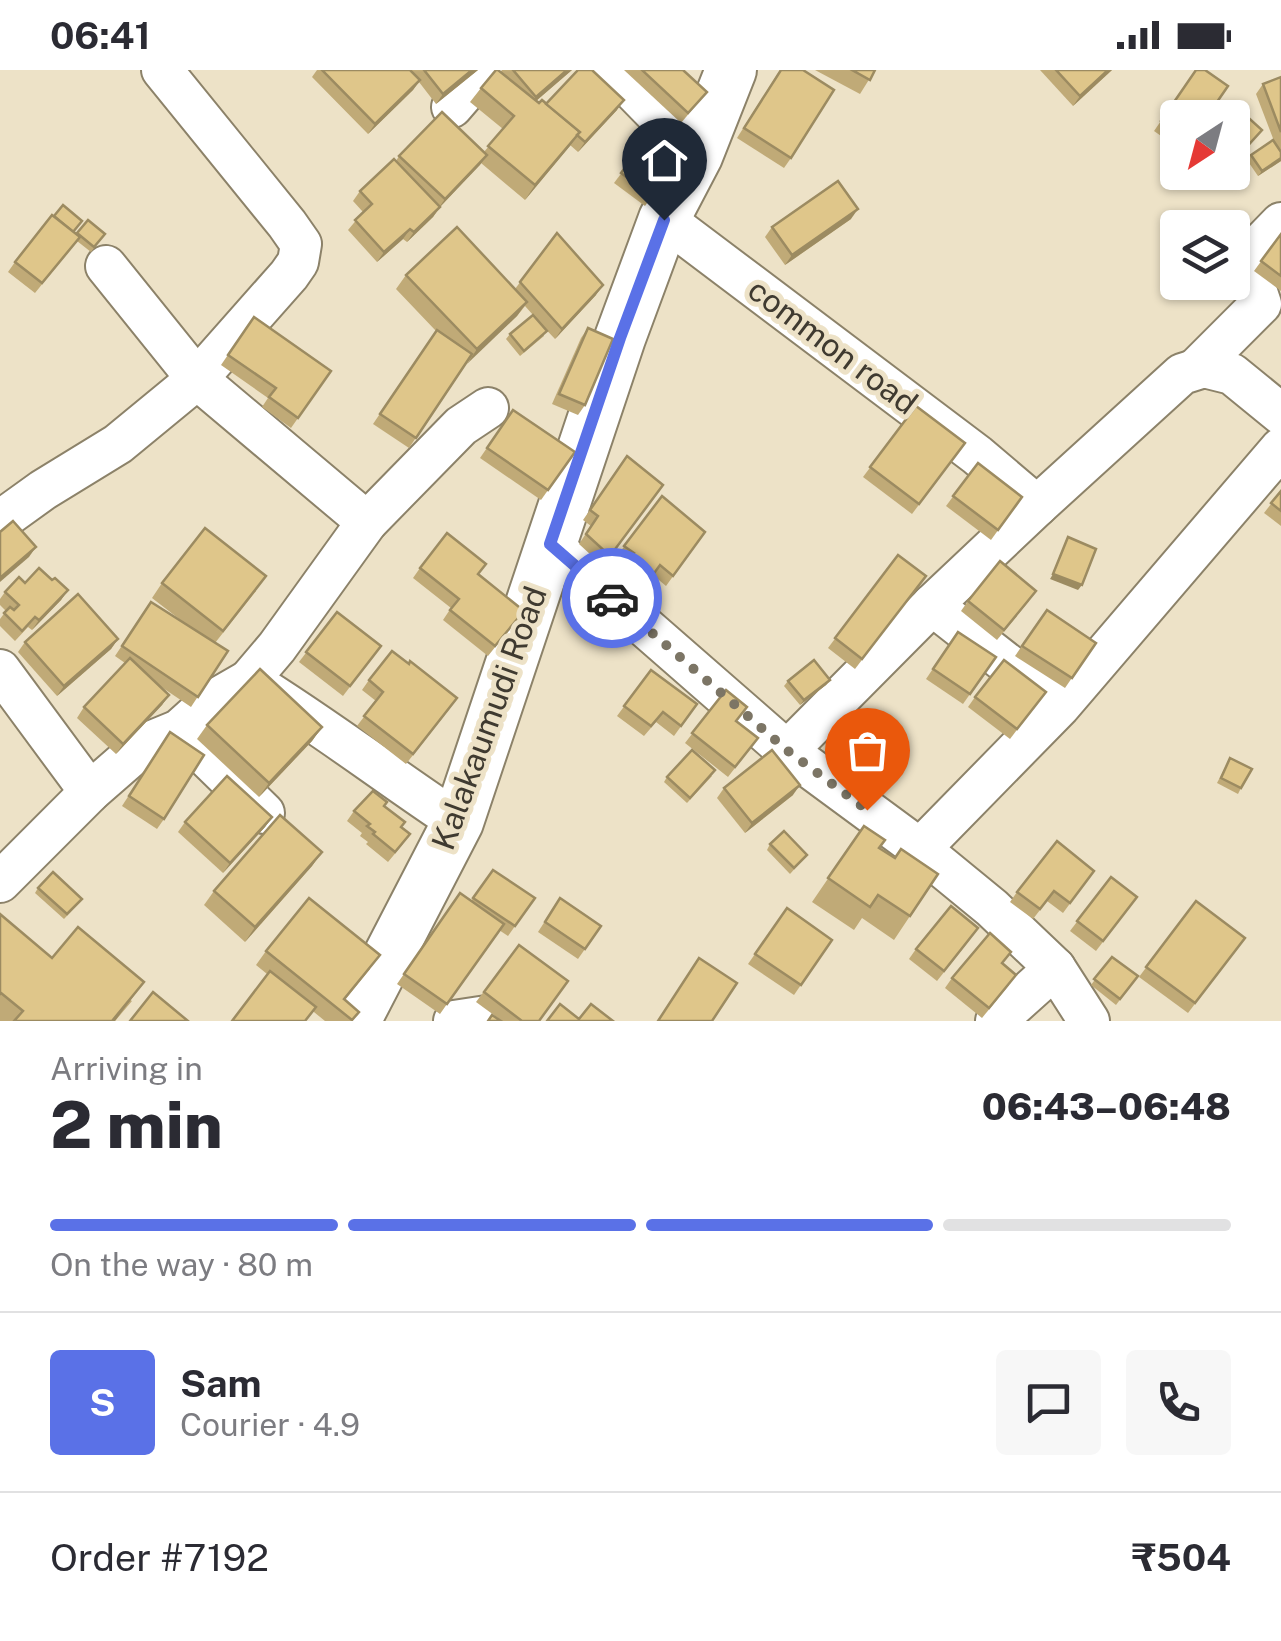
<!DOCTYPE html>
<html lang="en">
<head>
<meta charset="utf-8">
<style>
  :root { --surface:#fff; --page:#f7f7f7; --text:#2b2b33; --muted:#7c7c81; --line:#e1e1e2; --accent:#5a71e7 }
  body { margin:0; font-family:"Public Sans",sans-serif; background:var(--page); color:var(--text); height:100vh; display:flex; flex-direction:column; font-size:38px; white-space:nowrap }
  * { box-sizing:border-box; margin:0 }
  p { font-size:32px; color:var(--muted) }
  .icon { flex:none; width:55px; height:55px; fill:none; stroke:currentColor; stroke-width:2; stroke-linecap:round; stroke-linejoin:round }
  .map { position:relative; height:951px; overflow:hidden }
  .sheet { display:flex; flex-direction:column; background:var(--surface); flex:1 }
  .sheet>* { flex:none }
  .needle { width:65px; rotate:216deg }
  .controls { position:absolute; left:1160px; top:30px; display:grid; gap:20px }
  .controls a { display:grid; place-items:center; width:90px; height:90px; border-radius:10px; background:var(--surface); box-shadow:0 2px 8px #0004; font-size:50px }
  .pin { position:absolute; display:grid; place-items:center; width:85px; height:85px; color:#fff; margin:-102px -42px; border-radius:50% 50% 50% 0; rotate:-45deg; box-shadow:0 0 10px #0007 }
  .pin .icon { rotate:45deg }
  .courier { position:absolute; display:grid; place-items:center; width:100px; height:100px; margin:-50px; border:8px solid #5a71e7; border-radius:50%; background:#fff; color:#222; box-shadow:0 2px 12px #0007 }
  .head em { font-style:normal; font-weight:800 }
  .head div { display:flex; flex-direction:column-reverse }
  .head { display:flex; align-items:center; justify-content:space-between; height:170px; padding:0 50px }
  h1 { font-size:65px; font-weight:800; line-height:75px }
  .bar { display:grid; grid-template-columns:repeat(4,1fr); gap:15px 10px; align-content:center; height:120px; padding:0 50px }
  .bar i { height:12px; border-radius:8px; background:var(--line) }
  .bar .current { background:var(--accent) }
  .bar p { grid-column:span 4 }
  .line { display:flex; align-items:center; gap:25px; padding:0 50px; border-top:2px solid var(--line) }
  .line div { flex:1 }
  .round { display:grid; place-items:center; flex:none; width:105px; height:105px; border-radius:10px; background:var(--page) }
  .status { display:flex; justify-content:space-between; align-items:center; height:70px; padding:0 50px; background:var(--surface); direction:ltr }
  .status svg { height:28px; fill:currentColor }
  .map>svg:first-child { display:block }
</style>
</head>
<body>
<div class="status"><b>06:41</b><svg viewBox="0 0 49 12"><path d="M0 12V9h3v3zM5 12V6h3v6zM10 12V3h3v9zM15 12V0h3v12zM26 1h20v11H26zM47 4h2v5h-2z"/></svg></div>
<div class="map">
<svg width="1281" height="951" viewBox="0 0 1281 951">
  <rect width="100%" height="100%" fill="#ede2c7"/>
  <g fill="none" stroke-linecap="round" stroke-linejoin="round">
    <!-- minor casing -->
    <g stroke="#8c8269" stroke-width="44">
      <g id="minor">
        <path d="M 613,0 L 697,86"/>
        <path d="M 452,37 L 484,0"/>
        <path d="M 664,149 L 977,385 L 1037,436 L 1182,304 L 1204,297 L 1232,304 L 1281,344"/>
        <path d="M 106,196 L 197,309 L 367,452"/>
        <path d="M 1197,298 L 1261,234 L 1246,189 L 1281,153"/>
        <path d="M 0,451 L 43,420 L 118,374 L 197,309 L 289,205 L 298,192 L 301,174 L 287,154 L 162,0"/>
        <path d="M 550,474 L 787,681 L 920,779 L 992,838 L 1055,898 L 1089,951"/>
        <path d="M 932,535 L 1037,436"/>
        <path d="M 0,600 L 90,722"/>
        <path d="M 249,610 L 277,577 L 367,452 L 461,356 L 488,338"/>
        <path d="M 179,660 L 264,743"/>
        <path d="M 787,681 L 932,535 L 1047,625"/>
        <path d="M 920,779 L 1060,636 L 1281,378"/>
        <path d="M 0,812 L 90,722 L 145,674 L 179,660 L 209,633 L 249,610 C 321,654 387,705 458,752"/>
        <path d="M 454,951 L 487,946 L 493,951"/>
        <path d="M 996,951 L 1055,898"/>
      </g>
    </g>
    <!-- tertiary casing -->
    <g stroke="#8c8269" stroke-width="54">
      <path id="tertiary" d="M 355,951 L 458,752 L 620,268 L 664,149 L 697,86 L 731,0"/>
    </g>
    <!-- minor -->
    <use href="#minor" stroke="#fff" stroke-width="40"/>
    <!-- tertiary -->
    <use href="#tertiary" stroke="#fff" stroke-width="50"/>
  </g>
  <!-- wall -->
  <g fill="#c0aa77">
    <path d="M 317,0 L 478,0 L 436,34 L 419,12 L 413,20 L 368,64 L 312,7 Z"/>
    <path d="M 502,0 L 572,0 L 536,31 L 539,33 L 617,40 L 578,82 L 570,75 L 525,130 L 481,93 L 440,137 L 433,147 L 407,172 L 403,169 L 377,192 L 348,160 L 363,142 L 353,131 L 360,121 L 396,91 L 399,86 L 484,82 L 503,59 L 470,32 L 481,18 Z"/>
    <path d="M 624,0 L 683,0 L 707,22 L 681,53 Z"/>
    <path d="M 780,0 L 791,88 L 784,98 L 737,68 Z"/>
    <path d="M 815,0 L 875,0 L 860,24 Z"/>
    <path d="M 1040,0 L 1112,0 L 1073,36 Z"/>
    <path d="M 1196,0 L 1178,48 L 1178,78 L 1154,61 Z"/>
    <path d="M 1281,7 L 1281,91 L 1258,106 L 1247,90 L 1251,85 L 1274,71 L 1256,24 L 1263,14 Z"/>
    <path d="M 648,68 L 678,91 L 645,136 L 614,113 Z"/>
    <path d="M 1198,102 L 1226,102 L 1213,116 Z"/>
    <path d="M 851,149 L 785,195 L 765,167 L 772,157 Z"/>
    <path d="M 88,150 L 105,164 L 91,182 L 77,171 L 35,223 L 8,202 L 15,192 L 74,162 L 76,164 Z"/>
    <path d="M 557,163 L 596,225 L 555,269 L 537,250 L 544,266 L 520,286 L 506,269 L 510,264 L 533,245 L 525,236 L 517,246 L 466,293 L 409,378 L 373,354 L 436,261 L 396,219 L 406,205 L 515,219 Z"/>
    <path d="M 1281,164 L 1281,221 L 1254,201 Z"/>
    <path d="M 254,247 L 331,301 L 291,358 L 262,337 L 268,328 L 221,295 Z"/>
    <path d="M 588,258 L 585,335 L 578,345 L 552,334 L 581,268 Z"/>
    <path d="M 916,336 L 965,373 L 912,444 L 863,407 Z"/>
    <path d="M 513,340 L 575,382 L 541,430 L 480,388 Z"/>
    <path d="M 627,386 L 663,415 L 603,496 L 579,474 L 591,456 L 583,450 Z"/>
    <path d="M 978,393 L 1022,427 L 991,470 L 946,436 Z"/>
    <path d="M 1281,421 L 1281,456 L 1264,443 Z"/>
    <path d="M 662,426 L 705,462 L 666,516 L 653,505 L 640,523 L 617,507 L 627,493 L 617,486 Z"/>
    <path d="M 898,485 L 926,506 L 855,599 L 828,578 Z"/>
    <path d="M 420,498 L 478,504 L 524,541 L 488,586 L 443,550 L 451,538 L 413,508 Z"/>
    <path d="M 52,510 L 68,520 L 61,530 L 32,560 L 28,557 L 15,571 L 0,556 L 0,549 L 6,541 L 0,535 L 0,529 L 5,522 L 25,513 Z"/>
    <path d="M 162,513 L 256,521 L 215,573 L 228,581 L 191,637 L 157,614 L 169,625 L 162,635 L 116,684 L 77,648 L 84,637 L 125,593 L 115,586 L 151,532 L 187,555 L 152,528 Z"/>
    <path d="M 968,531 L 1029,531 L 997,570 L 961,541 Z"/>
    <path d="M 1047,540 L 1096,573 L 1065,618 L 1015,586 Z"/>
    <path d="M 337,542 L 381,576 L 343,626 L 299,592 Z"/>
    <path d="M 958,562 L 996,587 L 963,634 L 926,609 Z"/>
    <path d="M 118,569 L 111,579 L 57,626 L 18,582 L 25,572 Z"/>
    <path d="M 651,600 L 697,634 L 674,666 L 656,652 L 644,666 L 617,646 Z"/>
    <path d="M 369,610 L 450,638 L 406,694 L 357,656 L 376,631 L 362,620 Z"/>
    <path d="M 830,610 L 826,615 L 800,635 L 784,616 L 788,611 Z"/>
    <path d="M 726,620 L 736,651 L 758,668 L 728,707 L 685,673 Z"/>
    <path d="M 1046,622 L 1010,669 L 968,637 L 975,627 Z"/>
    <path d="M 207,655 L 322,657 L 312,671 L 259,727 L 197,669 Z"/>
    <path d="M 170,662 L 164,749 L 157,759 L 122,736 Z"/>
    <path d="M 1230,688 L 1241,718 L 1238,724 L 1217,713 Z"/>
    <path d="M 712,706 L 687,733 L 664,712 L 667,707 Z"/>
    <path d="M 724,718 L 793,725 L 745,763 L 717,728 Z"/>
    <path d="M 384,736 L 401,757 L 403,774 L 388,792 L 366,774 L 368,772 L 360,766 L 362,763 L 347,751 L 354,741 Z"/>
    <path d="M 272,747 L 265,757 L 223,803 L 178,762 L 185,752 Z"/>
    <path d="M 864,756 L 879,778 L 895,788 L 938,804 L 894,870 L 862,848 L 854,860 L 812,832 Z"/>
    <path d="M 770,774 L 807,785 L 790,804 L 767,780 Z"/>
    <path d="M 322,782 L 312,796 L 245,872 L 204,835 L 214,821 Z"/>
    <path d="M 493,800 L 535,828 L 508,866 L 499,860 L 440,944 L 397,914 L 460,823 L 471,831 Z"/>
    <path d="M 1094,801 L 1063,843 L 1047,831 L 1033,849 L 1010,832 L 1017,822 Z"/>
    <path d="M 1111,807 L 1137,827 L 1096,881 L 1070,861 Z"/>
    <path d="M 38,818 L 78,834 L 64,849 L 35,823 Z"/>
    <path d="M 560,828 L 601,856 L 578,889 L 538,862 Z"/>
    <path d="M 1196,831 L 1245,868 L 1188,943 L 1139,907 Z"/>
    <path d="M 787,838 L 832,870 L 794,925 L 748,894 Z"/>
    <path d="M 0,844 L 52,888 L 132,931 L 115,951 L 0,951 Z"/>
    <path d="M 971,868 L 937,911 L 909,889 L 916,879 Z"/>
    <path d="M 519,875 L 539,951 L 502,951 L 476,932 Z"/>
    <path d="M 266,881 L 370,899 L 345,930 L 353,951 L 325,951 L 256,895 Z"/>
    <path d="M 1112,887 L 1138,906 L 1116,935 L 1091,915 Z"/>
    <path d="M 1002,894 L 1009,915 L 982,948 L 945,918 L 952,908 Z"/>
  </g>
  <!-- shaded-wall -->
  <g fill="#9c8b61">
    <path d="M 472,0 L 478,0 L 436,34 L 443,24 Z"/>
    <path d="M 567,0 L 572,0 L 529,37 L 536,27 Z"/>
    <path d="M 1108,0 L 1112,0 L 1073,36 L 1080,26 Z"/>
    <path d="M 420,10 L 413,20 L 368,64 L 375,54 Z"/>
    <path d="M 624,30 L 617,40 L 578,82 L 585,72 Z"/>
    <path d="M 580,62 L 570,76 L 525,130 L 535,115 Z"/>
    <path d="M 487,85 L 480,95 L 438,139 L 445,129 Z"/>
    <path d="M 1281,88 L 1281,91 L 1258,106 L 1262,101 Z"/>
    <path d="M 440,137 L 433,147 L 407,172 L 414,162 Z"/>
    <path d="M 858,139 L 851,149 L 785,195 L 792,185 Z"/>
    <path d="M 410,159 L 403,169 L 377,192 L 384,182 Z"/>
    <path d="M 603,215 L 596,225 L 555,269 L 562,259 Z"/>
    <path d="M 527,232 L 517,246 L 467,294 L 477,279 Z"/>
    <path d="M 36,477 L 29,487 L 0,512 L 0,508 Z"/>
    <path d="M 1053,504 L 1082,515 L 1078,520 L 1050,509 Z"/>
    <path d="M 68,520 L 61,530 L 32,560 L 39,550 Z"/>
    <path d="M 118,569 L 111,579 L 57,626 L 64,616 Z"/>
    <path d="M 830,610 L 826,615 L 800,635 L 804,630 Z"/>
    <path d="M 169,625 L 162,635 L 116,684 L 123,674 Z"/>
    <path d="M 322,657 L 312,671 L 259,727 L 269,713 Z"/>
    <path d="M 800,715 L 793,725 L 745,763 L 752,753 Z"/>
    <path d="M 272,747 L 265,757 L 223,803 L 230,793 Z"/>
    <path d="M 322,782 L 312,796 L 245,872 L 255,857 Z"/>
    <path d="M 144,912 L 115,951 L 112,951 Z"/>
  </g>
  <!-- building -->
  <g fill="#dfc68a" stroke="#9c8b61" stroke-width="2.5">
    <path d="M 322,0 L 410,0 L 420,10 L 375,54 Z"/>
    <path d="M 424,0 L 472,0 L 443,24 Z"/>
    <path d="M 496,0 L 498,0 L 539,33 L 542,30 L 580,62 L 535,115 L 488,76 L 514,46 L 481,18 Z"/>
    <path d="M 513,0 L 567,0 L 536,27 Z"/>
    <path d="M 578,0 L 592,0 L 624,30 L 585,72 L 577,65 L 580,62 L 546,34 Z"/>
    <path d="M 642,0 L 683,0 L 707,22 L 688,43 Z"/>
    <path d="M 781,0 L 803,0 L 834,20 L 791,88 L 744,58 Z"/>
    <path d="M 852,0 L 875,0 L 870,10 Z"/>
    <path d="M 1056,0 L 1108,0 L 1080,26 Z"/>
    <path d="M 1196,0 L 1205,0 L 1228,16 L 1206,48 L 1178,48 L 1178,63 L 1161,51 Z"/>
    <path d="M 1281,7 L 1281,62 L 1263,14 Z"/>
    <path d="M 1231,32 L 1262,60 L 1232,93 L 1232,48 L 1217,48 Z"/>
    <path d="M 442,42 L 487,85 L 445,129 L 399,86 Z"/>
    <path d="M 648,68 L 678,91 L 652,126 L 621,103 Z"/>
    <path d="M 1273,70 L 1281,82 L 1281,88 L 1262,101 L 1251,85 Z"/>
    <path d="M 394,89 L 440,137 L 414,162 L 410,159 L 384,182 L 355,150 L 372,134 L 360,121 Z"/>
    <path d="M 838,111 L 858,139 L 792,185 L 772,157 Z"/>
    <path d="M 63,135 L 82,151 L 73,162 L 54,146 Z"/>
    <path d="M 52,145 L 80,167 L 42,213 L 15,192 Z"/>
    <path d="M 88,150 L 105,164 L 94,177 L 77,163 Z"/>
    <path d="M 457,157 L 527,232 L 477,279 L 406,205 Z"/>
    <path d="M 557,163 L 603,215 L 562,259 L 520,212 Z"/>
    <path d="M 1281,164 L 1281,206 L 1261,191 Z"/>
    <path d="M 533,245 L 547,261 L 524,281 L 510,264 Z"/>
    <path d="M 254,247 L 331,301 L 298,348 L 269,327 L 276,318 L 228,285 Z"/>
    <path d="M 588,258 L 613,269 L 585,335 L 559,324 Z"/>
    <path d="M 437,260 L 472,284 L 416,368 L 380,344 Z"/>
    <path d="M 916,336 L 965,373 L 919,434 L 870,397 Z"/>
    <path d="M 513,340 L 575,382 L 548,420 L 487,378 Z"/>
    <path d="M 627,386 L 663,415 L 610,486 L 586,464 L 598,446 L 590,440 Z"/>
    <path d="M 978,393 L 1022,427 L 998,460 L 953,426 Z"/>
    <path d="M 1281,421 L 1281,441 L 1271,433 Z"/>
    <path d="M 662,426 L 705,462 L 673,506 L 660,495 L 647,513 L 624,497 L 634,483 L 624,476 Z"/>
    <path d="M 13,451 L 36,477 L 0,508 L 0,462 Z"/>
    <path d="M 205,458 L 266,506 L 223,561 L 162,513 Z"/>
    <path d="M 447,463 L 486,494 L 478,504 L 524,541 L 495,576 L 450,540 L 459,529 L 420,498 Z"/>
    <path d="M 1068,467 L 1096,479 L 1082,515 L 1053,504 Z"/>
    <path d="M 898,485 L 926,506 L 862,589 L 835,568 Z"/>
    <path d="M 1000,491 L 1036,521 L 1004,560 L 968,531 Z"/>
    <path d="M 39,498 L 52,510 L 55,508 L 68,520 L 39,550 L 35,547 L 22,561 L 4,543 L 10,537 L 14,540 L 19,535 L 5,522 L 19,507 L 25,513 Z"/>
    <path d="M 78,524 L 118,569 L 64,616 L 25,572 Z"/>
    <path d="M 151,532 L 228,581 L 198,627 L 122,576 Z"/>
    <path d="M 1047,540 L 1096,573 L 1072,608 L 1022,576 Z"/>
    <path d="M 337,542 L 381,576 L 350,616 L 306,582 Z"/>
    <path d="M 958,562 L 996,587 L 970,624 L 933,599 Z"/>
    <path d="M 392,581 L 409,594 L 410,591 L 457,628 L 413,684 L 364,646 L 383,622 L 369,610 Z"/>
    <path d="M 130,588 L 169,625 L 123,674 L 84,637 Z"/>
    <path d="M 814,590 L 830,610 L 804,630 L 788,611 Z"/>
    <path d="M 1004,590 L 1046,622 L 1017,659 L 975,627 Z"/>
    <path d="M 260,599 L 322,657 L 269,713 L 207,655 Z"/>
    <path d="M 651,600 L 697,634 L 681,656 L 663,642 L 651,656 L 624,636 Z"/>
    <path d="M 726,620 L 747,637 L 736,651 L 758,668 L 735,697 L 692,663 Z"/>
    <path d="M 170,662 L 204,685 L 164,749 L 129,726 Z"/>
    <path d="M 692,680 L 715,700 L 690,728 L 667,707 Z"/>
    <path d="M 772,680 L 800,715 L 752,753 L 724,718 Z"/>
    <path d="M 1230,688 L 1252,699 L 1241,718 L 1221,708 Z"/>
    <path d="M 227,706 L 272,747 L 230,793 L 185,752 Z"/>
    <path d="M 373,721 L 387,732 L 384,736 L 405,752 L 401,757 L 410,764 L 395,782 L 373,764 L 375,762 L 367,756 L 370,754 L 354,741 Z"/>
    <path d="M 280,745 L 322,782 L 255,857 L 214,821 Z"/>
    <path d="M 864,756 L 885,770 L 879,778 L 895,788 L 901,779 L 938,804 L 910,846 L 878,825 L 870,837 L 828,808 Z"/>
    <path d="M 784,761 L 807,785 L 794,798 L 770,774 Z"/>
    <path d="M 1057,771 L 1094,801 L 1070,833 L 1054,821 L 1040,839 L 1017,822 Z"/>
    <path d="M 493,800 L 535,828 L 515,856 L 473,828 Z"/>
    <path d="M 53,802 L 82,829 L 67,844 L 38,818 Z"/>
    <path d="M 1111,807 L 1137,827 L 1103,871 L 1077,851 Z"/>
    <path d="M 460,823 L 504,854 L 447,934 L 404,904 Z"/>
    <path d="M 309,828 L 380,885 L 344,929 L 359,942 L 352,950 L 266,881 Z"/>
    <path d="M 560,828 L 601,856 L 585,879 L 545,852 Z"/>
    <path d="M 1196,831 L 1245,868 L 1195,933 L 1146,897 Z"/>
    <path d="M 951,836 L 978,858 L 944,901 L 916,879 Z"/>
    <path d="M 787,838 L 832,870 L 801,915 L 755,884 Z"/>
    <path d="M 0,844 L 52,888 L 78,857 L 144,912 L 112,951 L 14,951 L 23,941 L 1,923 L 0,924 Z"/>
    <path d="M 990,863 L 1011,882 L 1002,893 L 1016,905 L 989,938 L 952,908 Z"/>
    <path d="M 519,875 L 568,911 L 539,951 L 522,951 L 484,922 Z"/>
    <path d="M 1112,887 L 1138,906 L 1120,929 L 1094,909 Z"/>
    <path d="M 699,888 L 737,913 L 712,951 L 658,951 Z"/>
    <path d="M 270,901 L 316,937 L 305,951 L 232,951 Z"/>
    <path d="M 153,922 L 188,951 L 130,951 Z"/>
    <path d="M 560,934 L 579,949 L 591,934 L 613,951 L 547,951 Z"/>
    <path d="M 492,945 L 501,951 L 488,951 Z"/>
  </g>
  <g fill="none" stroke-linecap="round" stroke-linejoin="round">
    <!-- done -->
    <path stroke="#7c7565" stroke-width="10" stroke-dasharray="0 18" d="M 612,528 L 788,681 L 867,740"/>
    <!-- route -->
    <path stroke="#5a71e7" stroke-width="12" d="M 612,528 L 550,474 L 620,268 L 664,150"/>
  </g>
  <g text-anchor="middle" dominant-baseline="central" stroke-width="10" stroke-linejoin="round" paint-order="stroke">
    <!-- street labels -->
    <g font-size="32" fill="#3f3a30" stroke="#ede2c7">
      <text transform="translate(833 276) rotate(37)">common road</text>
      <text transform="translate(489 648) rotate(-70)">Kalakaumudi Road</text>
    </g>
  </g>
</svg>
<div class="controls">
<a><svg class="needle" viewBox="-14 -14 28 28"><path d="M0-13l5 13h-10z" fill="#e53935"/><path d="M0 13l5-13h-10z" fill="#7c7c81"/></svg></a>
<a><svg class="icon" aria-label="layers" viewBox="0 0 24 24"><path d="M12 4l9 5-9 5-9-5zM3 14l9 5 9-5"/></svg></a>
</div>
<div class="pin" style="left:867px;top:740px;background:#ea580c"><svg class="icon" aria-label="bag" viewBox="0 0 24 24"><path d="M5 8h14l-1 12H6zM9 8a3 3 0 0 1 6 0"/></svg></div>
<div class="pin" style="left:664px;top:150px;background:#1f2937"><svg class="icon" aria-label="home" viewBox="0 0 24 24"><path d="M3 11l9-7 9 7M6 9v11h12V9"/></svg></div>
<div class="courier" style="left:612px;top:528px"><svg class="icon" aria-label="car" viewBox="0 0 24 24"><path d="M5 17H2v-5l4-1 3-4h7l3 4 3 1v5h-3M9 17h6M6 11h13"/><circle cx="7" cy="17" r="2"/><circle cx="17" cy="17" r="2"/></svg></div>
</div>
<section class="sheet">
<div class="head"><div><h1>2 min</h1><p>Arriving in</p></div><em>06:43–06:48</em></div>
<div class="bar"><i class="current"></i><i class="current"></i><i class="current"></i><i></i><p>On the way · 80 m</p></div>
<div class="line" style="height:180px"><b class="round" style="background:var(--accent);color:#fff">S</b><div><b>Sam</b><p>Courier · 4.9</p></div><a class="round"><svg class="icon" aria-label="chat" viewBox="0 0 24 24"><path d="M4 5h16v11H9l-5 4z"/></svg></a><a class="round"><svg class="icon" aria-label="phone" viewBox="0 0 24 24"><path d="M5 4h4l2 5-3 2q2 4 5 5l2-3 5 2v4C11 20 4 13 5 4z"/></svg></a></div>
<div class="line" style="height:130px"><div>Order #7192</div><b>₹504</b></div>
</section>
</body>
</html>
